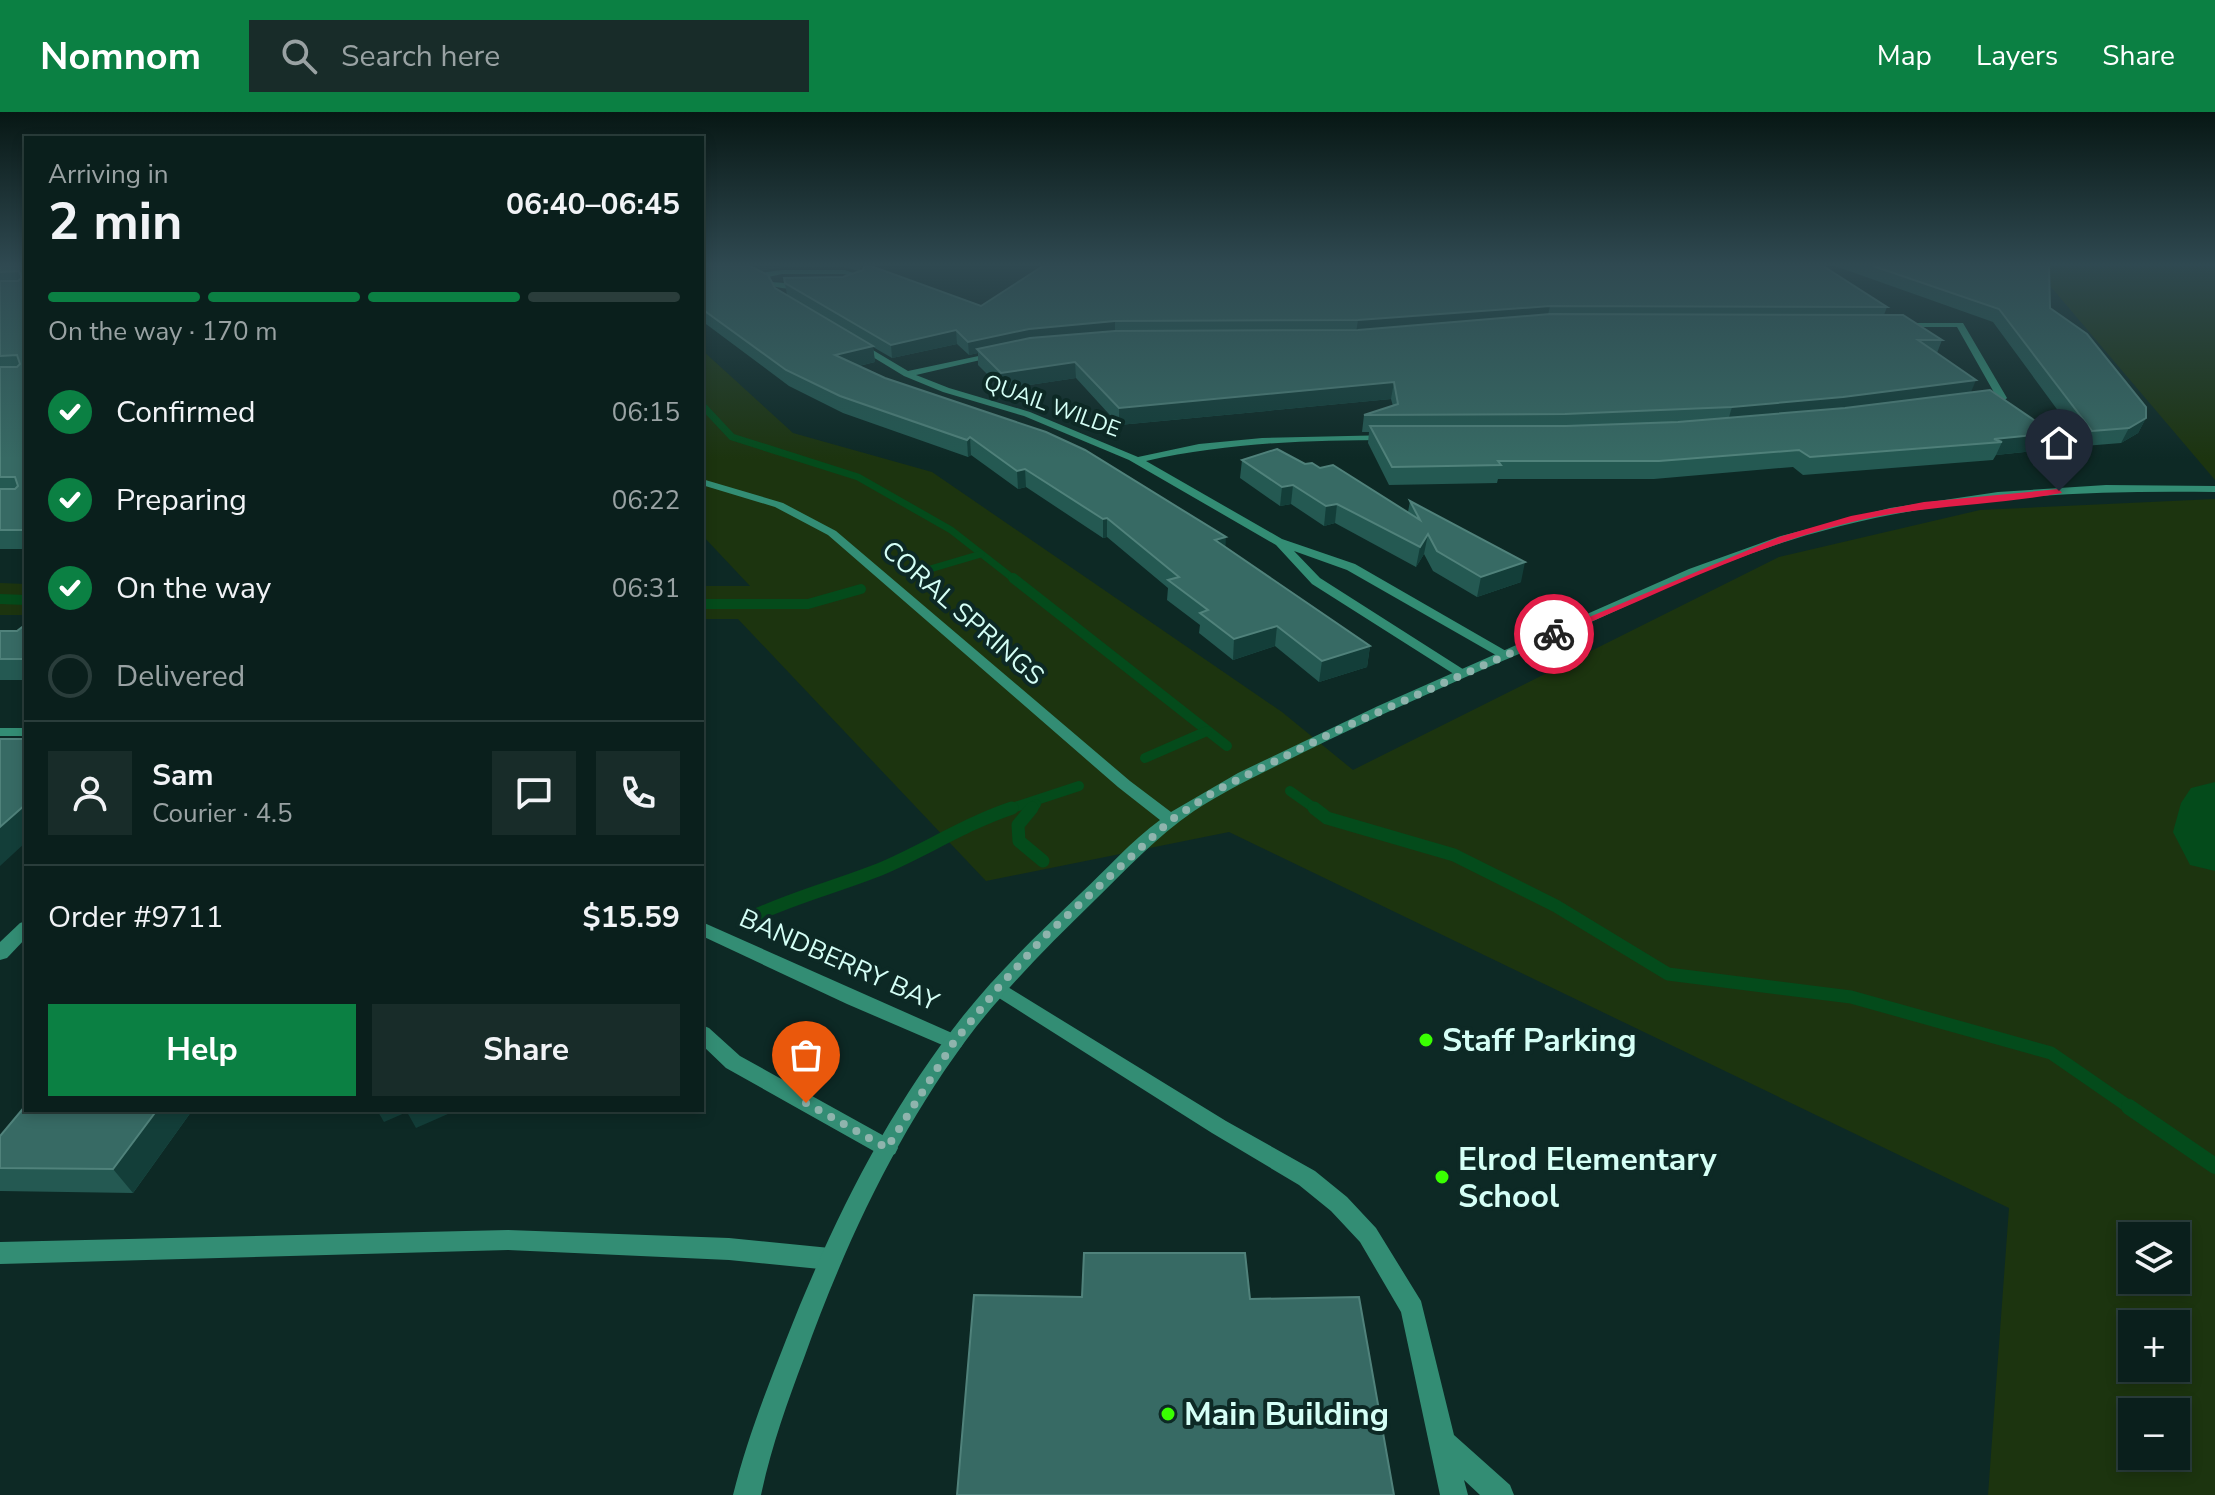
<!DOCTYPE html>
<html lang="en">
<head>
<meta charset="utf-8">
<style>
  :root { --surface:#0a1f1c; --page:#182c29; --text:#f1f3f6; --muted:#99a2a3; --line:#2a3d3b; --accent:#0b8043 }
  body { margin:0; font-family:"Nunito Sans",sans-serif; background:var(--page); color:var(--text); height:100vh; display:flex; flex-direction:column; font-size:30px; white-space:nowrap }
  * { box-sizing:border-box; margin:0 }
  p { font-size:26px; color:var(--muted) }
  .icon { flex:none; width:44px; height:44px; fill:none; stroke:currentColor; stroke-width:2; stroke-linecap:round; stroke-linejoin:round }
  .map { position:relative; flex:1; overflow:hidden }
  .panel { position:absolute; left:24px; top:24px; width:680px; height:976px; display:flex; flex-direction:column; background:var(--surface); border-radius:0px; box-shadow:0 4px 12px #0003,0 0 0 2px var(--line) }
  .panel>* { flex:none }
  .controls { position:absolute; left:2118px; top:1110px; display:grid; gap:16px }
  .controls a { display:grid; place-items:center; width:72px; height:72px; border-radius:0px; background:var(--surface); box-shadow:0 4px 12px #0003,0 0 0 2px var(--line); font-size:40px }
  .pin { position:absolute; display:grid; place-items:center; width:68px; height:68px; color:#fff; margin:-82px -34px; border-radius:50% 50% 50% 0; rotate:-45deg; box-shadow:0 0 8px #0007 }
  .pin .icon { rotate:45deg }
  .courier { position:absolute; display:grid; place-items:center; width:80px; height:80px; margin:-40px; border:6px solid #e11d48; border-radius:50%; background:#fff; color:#222; box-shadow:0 2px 10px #0007 }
  .headline em { font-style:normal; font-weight:700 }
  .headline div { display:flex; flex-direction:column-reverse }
  .headline { display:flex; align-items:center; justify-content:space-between; height:136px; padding:0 24px }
  h1 { font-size:52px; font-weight:700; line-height:60px }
  .bar { display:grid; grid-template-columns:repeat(4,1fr); gap:12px 8px; align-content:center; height:96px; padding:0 24px }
  .bar i { height:10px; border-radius:6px; background:var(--line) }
  .bar .on { background:var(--accent) }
  .bar p { grid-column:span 4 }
  .line { display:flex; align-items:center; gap:20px; padding:0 24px; border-top:2px solid var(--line) }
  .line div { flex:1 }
  .round { display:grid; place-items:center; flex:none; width:84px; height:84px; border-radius:0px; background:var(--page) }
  ol { padding:0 24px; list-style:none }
  li { display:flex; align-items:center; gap:24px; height:88px }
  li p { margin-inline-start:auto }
  li .icon { padding:8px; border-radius:50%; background:var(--accent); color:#fff; stroke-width:4 }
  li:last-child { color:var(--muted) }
  li i { width:44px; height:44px; border:4px solid var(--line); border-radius:50% }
  .primary-button { display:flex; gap:16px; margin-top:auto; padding:16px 24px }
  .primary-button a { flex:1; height:92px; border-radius:0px; background:var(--accent); color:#fff; font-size:32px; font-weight:700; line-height:92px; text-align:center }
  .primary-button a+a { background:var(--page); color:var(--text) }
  header { display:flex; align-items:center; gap:48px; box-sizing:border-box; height:112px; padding:0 40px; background:var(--accent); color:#fff }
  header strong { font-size:38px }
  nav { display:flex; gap:44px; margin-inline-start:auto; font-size:28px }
  .search { width:560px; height:72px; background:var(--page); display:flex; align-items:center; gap:20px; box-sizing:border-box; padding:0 28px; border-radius:0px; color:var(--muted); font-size:30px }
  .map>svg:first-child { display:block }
</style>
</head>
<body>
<header>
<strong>Nomnom</strong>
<div class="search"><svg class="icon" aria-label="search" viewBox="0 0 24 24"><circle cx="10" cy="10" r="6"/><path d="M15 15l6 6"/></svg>Search here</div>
<nav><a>Map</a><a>Layers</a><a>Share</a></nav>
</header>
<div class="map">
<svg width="2215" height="1383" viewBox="0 0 2215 1383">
  <rect width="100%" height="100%" fill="#0d2925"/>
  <!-- green -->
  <g fill="#1c340f" fill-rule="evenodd">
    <path d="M 2049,154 L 2215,154 L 2215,368 L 2051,175 Z"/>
    <path d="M 702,238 L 793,321 L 932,360 L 1282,600 L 1353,658 L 1779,445 L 1980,398 L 2215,387 L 2215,1383 L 1988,1383 L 2009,1096 L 1229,720 L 986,769 L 738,507 L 702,507 L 702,474 L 750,474 L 702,423 ZM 2132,1124 L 2176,1124 L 2176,1168 L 2132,1168 ZM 2132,1212 L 2176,1212 L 2176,1256 L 2132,1256 ZM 2132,1300 L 2176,1300 L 2176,1344 L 2132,1344 Z"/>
    <path d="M 0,471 L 26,472 L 26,503 L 0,503 Z"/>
  </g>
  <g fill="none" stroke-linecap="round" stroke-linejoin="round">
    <!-- stream-far3 -->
    <g stroke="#044b1b" stroke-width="7">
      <path d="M 702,293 L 732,325 L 858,365 L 951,418 L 1015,468"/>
      <path d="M 920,460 L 981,442"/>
    </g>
    <!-- stream-far2 -->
    <g stroke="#044b1b" stroke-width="10">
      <path d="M 1013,466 L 1227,634"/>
      <path d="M 0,487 L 26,488"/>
      <path d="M 702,492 L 808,492 L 861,477"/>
      <path d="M 1145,646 L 1207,619"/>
      <path d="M 1290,679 L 1317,698"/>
      <path d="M 1006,698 L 1079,674"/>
      <path d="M 1031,698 L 1036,692"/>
    </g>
    <!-- stream-far1 -->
    <g stroke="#044b1b" stroke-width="13">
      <path d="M 1032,696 L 1018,713 L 1019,729 L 1043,749"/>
      <path d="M 1314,696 L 1327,706 L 1454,743 L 1556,794 L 1668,862 L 1851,885 L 2051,941 L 2132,997"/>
      <path d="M 750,806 C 793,785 839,774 883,756 C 927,737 967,711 1012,696"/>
    </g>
    <!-- stream -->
    <path stroke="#044b1b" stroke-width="16" d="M 2129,995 L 2215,1054"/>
    <!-- river -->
    <path fill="#044b1b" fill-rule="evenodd" d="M 2215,670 L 2215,759 L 2190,753 L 2173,720 L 2181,691 L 2191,676 Z"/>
    <!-- service -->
    <g fill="#338d74" fill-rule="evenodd">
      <path d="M 998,869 L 1226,1009 L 1315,1059 L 1347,1085 L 1376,1116 L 1421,1189 L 1454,1323 L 1510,1373 L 1514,1383 L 1480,1383 L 1464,1368 L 1468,1383 L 1440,1383 L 1401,1200 L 1360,1130 L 1331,1099 L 1299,1073 L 1212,1021 L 991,881 L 989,876 L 991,871 Z"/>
      <path d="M 508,1118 L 729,1126 L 830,1136 L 838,1139 L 842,1147 L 838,1155 L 830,1158 L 729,1148 L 508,1138 L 0,1152 L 0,1130 Z"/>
    </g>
    <!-- minor -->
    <g fill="#338d74" fill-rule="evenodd">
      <path d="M 782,158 L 845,158 L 864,165 C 843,181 776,182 755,167 L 760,161 ZM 782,162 L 844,162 L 854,165 C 829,177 797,172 771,170 L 764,166 Z"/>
      <path d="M 1897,211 L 1963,211 L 2007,286 L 2005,288 L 1981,293 L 1976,290 L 1996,284 L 1957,215 L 1894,215 L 1894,211 Z"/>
      <path d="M 856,228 L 908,259 L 1002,239 L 1002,243 L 916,263 L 949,276 L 1030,300 L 1138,345 L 1199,332 L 1262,326 L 1392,323 L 1393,325 L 1388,328 C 1307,328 1226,331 1146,349 L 1282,427 L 1355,452 L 1513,543 L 1506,547 L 1501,546 L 1347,458 L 1294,439 L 1320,466 L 1469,561 L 1462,565 L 1457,564 L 1312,472 L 1276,433 L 1129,348 L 1024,304 L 943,280 L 904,264 L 853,233 L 853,229 Z"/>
      <rect x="0" y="616" width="26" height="8"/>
      <path d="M 26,809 L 26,826 L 7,846 L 0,848 L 0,830 L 20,811 Z"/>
      <path d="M 702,810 L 961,925 L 964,930 L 961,935 L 954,938 L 947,935 L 847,892 L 702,824 Z"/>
      <path d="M 702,913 L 709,916 L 740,944 L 895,1030 L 898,1036 L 895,1042 L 887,1045 L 879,1042 L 726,956 L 702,933 Z"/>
    </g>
    <!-- tertiary -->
    <path fill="#338d74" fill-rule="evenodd" d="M 702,367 L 783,391 L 836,419 L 1130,669 L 1171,700 L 1238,661 L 1378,594 L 1689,457 L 1781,424 L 1890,396 L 1998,380 L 2106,373 L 2215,374 L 2215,380 C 2071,378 1926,385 1788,429 C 1702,456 1622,497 1540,533 C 1460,567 1381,602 1304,640 C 1267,659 1229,676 1194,699 C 1156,725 1127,757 1094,789 C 1053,829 1012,870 976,915 C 900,1014 846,1129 804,1246 C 787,1291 771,1336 761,1383 L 733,1383 C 746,1330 766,1279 786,1228 C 831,1113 886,1001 963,904 C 998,860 1039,821 1080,782 C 1107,757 1131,729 1160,708 L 1118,675 L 828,423 L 775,395 L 702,373 Z"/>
  </g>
  <!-- wall -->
  <g fill="#245952">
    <rect x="0" y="154" width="26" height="283"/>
    <path d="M 702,154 L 862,154 L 859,159 L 845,155 L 782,155 L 759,159 L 775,176 L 787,183 L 784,166 L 981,194 L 1887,195 L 1884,203 L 1942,228 L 1937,241 L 1970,281 L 2053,321 L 2044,338 L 1996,343 L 1993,348 L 1803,363 L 1793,355 L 1654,367 L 1498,367 L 1497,371 L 1389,373 L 1368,331 L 1369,320 L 1362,320 L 1364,303 L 1393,294 L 1391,287 L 1119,313 L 1076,266 L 1002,277 L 978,253 L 978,241 L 969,243 L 957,232 L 892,246 L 873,235 L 875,250 L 859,254 L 1225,435 L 1370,534 L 1367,555 L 1319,570 L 1275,534 L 1233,548 L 1199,521 L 1200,513 L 1167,488 L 1168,476 L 1107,425 L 1103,426 L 1026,375 L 1018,377 L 971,343 L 968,345 L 843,301 L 789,274 L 706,212 L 702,208 Z"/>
    <path d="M 1835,154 L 2049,154 L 2050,196 L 2146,306 L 2138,321 L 2121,331 L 2084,334 L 1993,210 Z"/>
    <path d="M 1242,348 L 1305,352 L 1320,356 L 1408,400 L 1410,389 L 1521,470 L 1477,485 L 1433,459 L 1424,442 L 1416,455 L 1335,411 L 1324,414 L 1291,392 L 1280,394 L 1240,366 Z"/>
    <path d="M 26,512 L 26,568 L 0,568 L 0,519 L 17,519 Z"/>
    <path d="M 26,998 L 190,998 L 191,1000 L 133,1081 L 0,1079 L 0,1024 Z"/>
  </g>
  <!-- shaded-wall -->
  <g fill="#133e39">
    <path d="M 750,154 L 781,154 L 782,155 L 760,158 L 752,168 Z"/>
    <path d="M 1550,194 L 1547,207 L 1356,221 L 1358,208 Z"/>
    <path d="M 1115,209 L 1115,222 L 977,237 L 978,241 L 969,243 L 968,230 L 1029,217 Z"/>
    <path d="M 956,218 L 957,232 L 892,246 L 891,233 Z"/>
    <path d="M 873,234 L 875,250 L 837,259 L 835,243 Z"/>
    <path d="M 1075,250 L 1076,266 L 1002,277 L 1001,261 Z"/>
    <path d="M 1976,268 L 1969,285 L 1727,312 L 1732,295 Z"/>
    <path d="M 1394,270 L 1391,287 L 1119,313 L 1119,296 Z"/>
    <path d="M 2146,306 L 2138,321 L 2121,331 L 2129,316 Z"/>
    <path d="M 2053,321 L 2044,338 L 1996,343 L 2002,330 L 1994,327 Z"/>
    <path d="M 970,325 L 971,343 L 968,345 L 967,328 Z"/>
    <path d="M 1025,357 L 1026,375 L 1018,377 L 1017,359 Z"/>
    <path d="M 1293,373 L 1291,392 L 1280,394 L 1282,375 Z"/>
    <path d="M 1337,392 L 1335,411 L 1324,414 L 1326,394 Z"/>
    <path d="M 1107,406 L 1107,425 L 1103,426 L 1103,407 Z"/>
    <path d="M 1428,422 L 1424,442 L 1416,455 L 1420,435 Z"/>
    <path d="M 1226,425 L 1225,444 L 1215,428 Z"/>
    <path d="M 1525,450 L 1521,470 L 1477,485 L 1481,465 Z"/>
    <path d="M 1277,514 L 1275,534 L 1233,548 L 1234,527 Z"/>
    <path d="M 1370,534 L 1367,555 L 1319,570 L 1322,549 Z"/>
    <path d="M 26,692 L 26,730 L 0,754 L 0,715 Z"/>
    <path d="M 157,998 L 190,998 L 191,1000 L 133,1081 L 113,1057 Z"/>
    <path d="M 377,998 L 457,998 L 416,1016 L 407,1000 L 384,1010 Z"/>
  </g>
  <!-- building -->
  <g fill="#376a64" stroke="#50827b" stroke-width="2">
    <path d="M 0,154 L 26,154 L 26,418 L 0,418 L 0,377 L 15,377 L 18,374 L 15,365 L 0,365 L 0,255 L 17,255 L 20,252 L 17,243 L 0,244 L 0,169 L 18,169 L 22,166 L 19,159 L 0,160 Z"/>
    <path d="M 702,154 L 750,154 L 768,163 L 775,176 L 873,234 L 835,243 L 885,266 L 1046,320 L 1085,338 L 1226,425 L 1215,428 L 1370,534 L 1322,549 L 1277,514 L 1234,527 L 1200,501 L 1208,498 L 1168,468 L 1179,465 L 1107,406 L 1103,407 L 1025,357 L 1017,359 L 970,325 L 967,328 L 840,284 L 786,258 L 702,197 Z"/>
    <path d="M 864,154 L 871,154 L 981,194 L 1043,154 L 1823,154 L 1887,195 L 1550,194 L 1358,208 L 1115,209 L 1029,217 L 968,230 L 956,218 L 891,233 L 785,171 L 784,166 L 843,165 L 863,158 Z"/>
    <path d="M 1873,154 L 2049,154 L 2050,196 L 2087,222 L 2146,295 L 2146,306 L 2129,316 L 2092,319 L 1999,197 Z"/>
    <path d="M 1550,202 L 1903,203 L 1942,228 L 1918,228 L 1976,268 L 1843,285 L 1732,295 L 1565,302 L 1364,303 L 1398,292 L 1394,270 L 1119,296 L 1075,250 L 1001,261 L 977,237 L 1030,226 L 1115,219 L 1358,218 Z"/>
    <path d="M 1990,278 L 2053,321 L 1994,327 L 2002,330 L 1810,345 L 1799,338 L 1659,349 L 1498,349 L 1501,353 L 1392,355 L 1370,314 L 1566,314 L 1678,310 L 1845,296 Z"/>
    <path d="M 1277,337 L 1305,352 L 1312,351 L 1320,356 L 1333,353 L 1420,408 L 1410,389 L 1525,450 L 1481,465 L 1437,439 L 1428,422 L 1420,435 L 1337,392 L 1326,394 L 1293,373 L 1282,375 L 1242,348 Z"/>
    <path d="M 26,512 L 26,547 L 0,547 L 0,519 L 17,519 Z"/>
    <path d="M 0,627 L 26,627 L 26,692 L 0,715 Z"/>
    <path d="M 26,993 L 26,998 L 157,998 L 113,1057 L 0,1056 L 0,1024 Z"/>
    <path d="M 1084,1141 L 1245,1141 L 1250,1187 L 1359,1185 L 1394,1383 L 957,1383 L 974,1183 L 1082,1185 Z"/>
  </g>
  <!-- sky -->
  <linearGradient id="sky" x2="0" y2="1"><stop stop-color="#071714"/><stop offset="0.44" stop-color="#2f4951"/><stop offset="1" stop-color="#2f4951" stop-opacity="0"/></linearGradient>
  <rect width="2215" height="347" fill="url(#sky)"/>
  <!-- route -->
  <path fill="#e11d48" d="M 2059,377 L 2062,381 C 1993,394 1921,393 1852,410 C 1751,434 1654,484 1558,524 L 1549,522 L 1779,425 L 1851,404 L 1924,390 Z"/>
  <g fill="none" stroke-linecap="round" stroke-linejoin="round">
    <!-- done -->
    <path stroke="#8fb4ad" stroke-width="8" stroke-dasharray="0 14.4" d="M 806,991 L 887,1036 L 954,930 L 998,876 L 1043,826 L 1171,708 L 1217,678 L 1336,619 L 1554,522"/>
  </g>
  <!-- markers -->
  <g fill="#39ff01" stroke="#0d2925" stroke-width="3">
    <circle cx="1426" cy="928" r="8"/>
    <circle cx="1442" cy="1065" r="8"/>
    <circle cx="1168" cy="1302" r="8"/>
  </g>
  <g text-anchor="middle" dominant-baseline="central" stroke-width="8" stroke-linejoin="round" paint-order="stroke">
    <!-- far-street labels -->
    <g font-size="22" fill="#d5fff6" stroke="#0d2925">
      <text transform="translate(1052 294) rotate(20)">QUAIL WILDE</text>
    </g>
    <!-- street labels -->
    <g font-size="26" fill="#d5fff6" stroke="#0d2925">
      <text transform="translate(963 501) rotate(41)">CORAL SPRINGS</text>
      <text transform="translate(839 848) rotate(24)">BANDBERRY BAY</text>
    </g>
    <!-- near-poi labels -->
    <g font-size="32" font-weight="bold" fill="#d5fff6" stroke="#0d2925" text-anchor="start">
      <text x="1442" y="928">Staff Parking</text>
      <text x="1458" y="1047">Elrod Elementary<tspan x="1458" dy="37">School</tspan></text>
      <text x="1184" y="1302">Main Building</text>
    </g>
  </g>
</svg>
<div class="controls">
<a><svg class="icon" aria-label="layers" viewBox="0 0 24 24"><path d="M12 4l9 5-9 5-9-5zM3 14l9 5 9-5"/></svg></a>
<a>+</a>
<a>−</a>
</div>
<div class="pin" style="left:806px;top:991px;background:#ea580c"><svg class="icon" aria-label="bag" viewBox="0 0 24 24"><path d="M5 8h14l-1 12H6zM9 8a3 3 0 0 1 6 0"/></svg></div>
<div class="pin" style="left:2059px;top:379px;background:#1f2937"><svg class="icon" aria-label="home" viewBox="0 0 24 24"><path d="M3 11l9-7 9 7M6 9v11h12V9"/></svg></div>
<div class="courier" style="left:1554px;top:522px"><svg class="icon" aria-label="bike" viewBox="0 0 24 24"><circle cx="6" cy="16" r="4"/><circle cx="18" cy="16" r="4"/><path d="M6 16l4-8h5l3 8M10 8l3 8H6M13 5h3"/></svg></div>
<section class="panel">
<div class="headline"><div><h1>2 min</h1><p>Arriving in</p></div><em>06:40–06:45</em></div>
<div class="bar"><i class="on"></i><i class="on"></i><i class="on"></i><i></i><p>On the way · 170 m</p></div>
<ol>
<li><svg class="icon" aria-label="check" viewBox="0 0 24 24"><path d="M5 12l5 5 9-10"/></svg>Confirmed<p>06:15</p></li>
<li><svg class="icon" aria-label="check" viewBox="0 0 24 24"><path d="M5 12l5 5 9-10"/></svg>Preparing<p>06:22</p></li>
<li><svg class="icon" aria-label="check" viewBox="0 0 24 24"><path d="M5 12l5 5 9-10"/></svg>On the way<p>06:31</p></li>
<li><i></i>Delivered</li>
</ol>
<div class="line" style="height:144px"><a class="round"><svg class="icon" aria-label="person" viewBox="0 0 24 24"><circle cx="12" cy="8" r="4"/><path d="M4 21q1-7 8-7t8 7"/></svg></a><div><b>Sam</b><p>Courier · 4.5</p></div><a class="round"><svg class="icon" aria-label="chat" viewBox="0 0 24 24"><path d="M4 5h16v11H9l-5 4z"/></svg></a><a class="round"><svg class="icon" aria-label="phone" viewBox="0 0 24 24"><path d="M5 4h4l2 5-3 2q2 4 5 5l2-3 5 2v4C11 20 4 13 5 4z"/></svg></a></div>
<div class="line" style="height:104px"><div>Order #9711</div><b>$15.59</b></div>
<div class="primary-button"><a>Help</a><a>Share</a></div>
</section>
</div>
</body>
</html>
